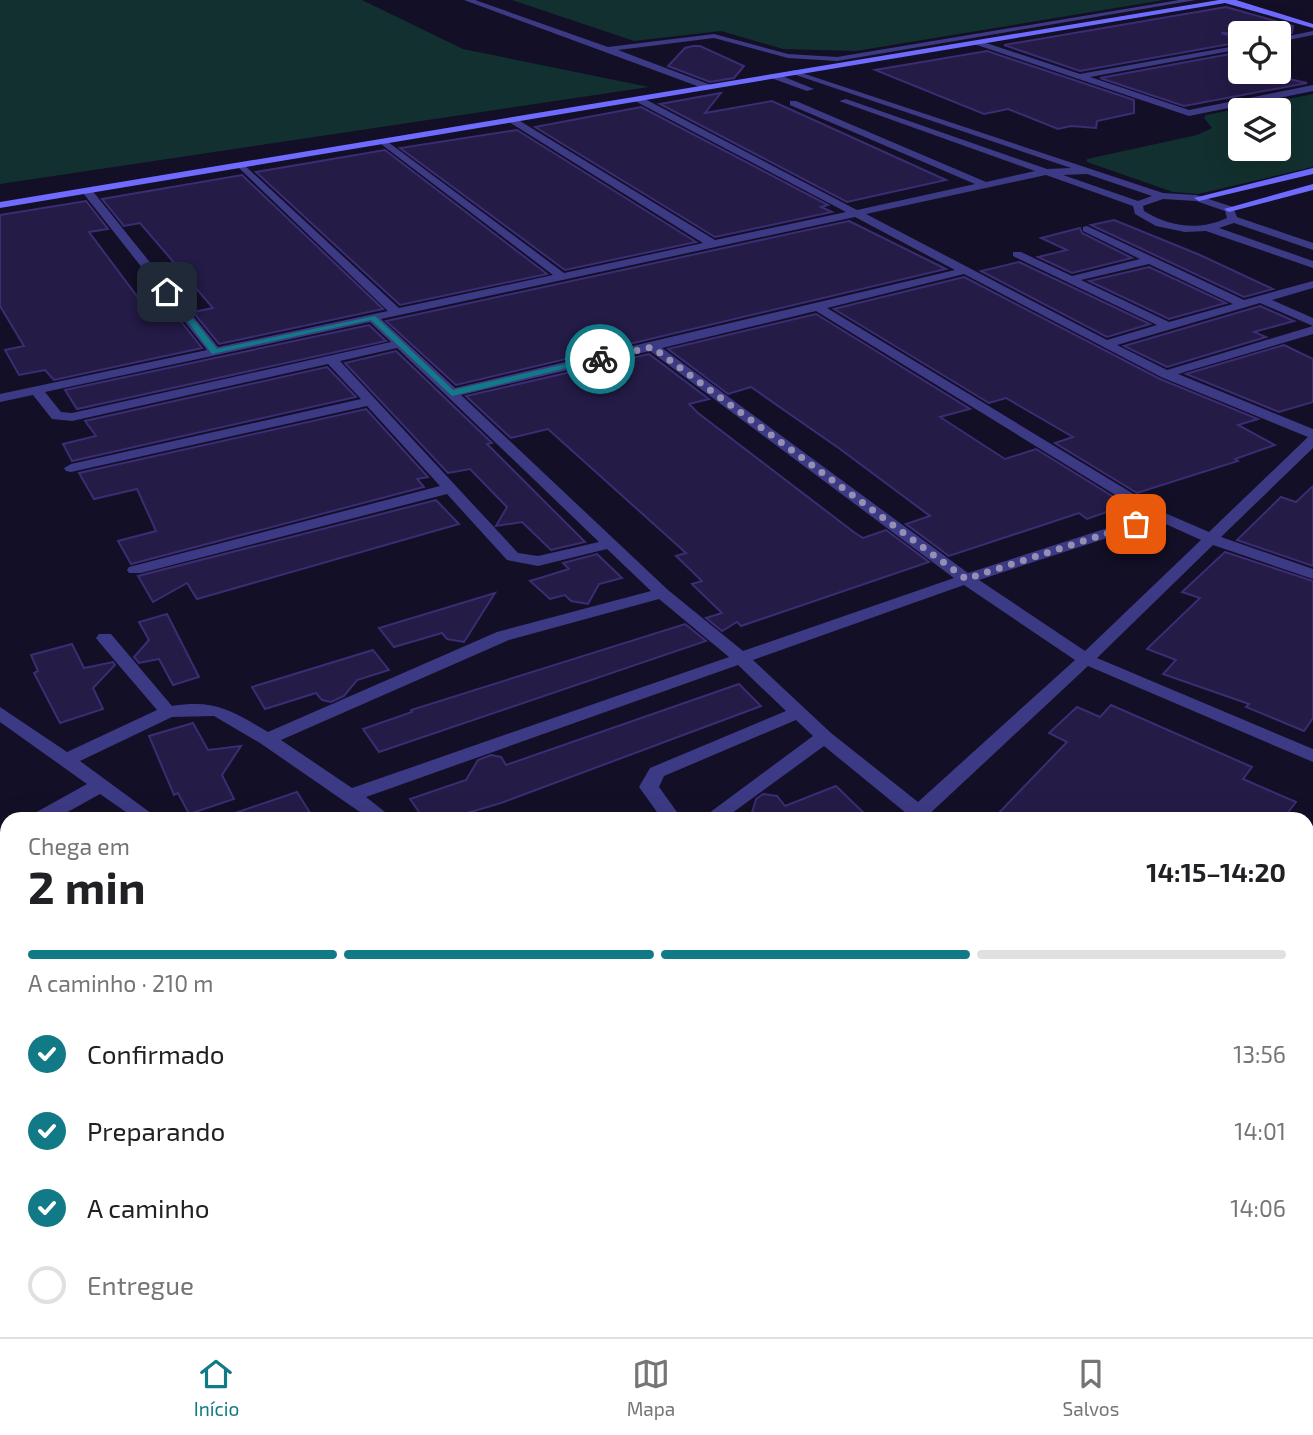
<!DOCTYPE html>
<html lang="pt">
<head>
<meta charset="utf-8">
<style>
  :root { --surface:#fff; --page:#f6f6f6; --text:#202124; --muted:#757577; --line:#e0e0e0; --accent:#127987 }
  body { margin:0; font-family:"Exo 2",sans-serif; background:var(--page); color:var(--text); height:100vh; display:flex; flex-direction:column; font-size:26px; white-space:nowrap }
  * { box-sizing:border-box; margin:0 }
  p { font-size:23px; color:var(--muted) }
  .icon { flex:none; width:38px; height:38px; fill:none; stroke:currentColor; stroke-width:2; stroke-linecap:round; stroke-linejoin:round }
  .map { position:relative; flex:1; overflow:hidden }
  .panel { position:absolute; left:0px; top:812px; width:1314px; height:525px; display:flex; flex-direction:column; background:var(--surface); border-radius:21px 21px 0 0; box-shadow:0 7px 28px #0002 }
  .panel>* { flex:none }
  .fabs { position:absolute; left:1228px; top:21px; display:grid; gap:14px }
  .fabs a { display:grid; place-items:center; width:63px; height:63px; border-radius:7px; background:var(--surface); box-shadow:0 7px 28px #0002; font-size:35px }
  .pin { position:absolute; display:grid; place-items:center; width:60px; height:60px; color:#fff; margin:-30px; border-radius:14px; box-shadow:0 4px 10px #0006 }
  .courier { position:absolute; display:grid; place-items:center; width:70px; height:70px; margin:-35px; border:5px solid #127987; border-radius:50%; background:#fff; color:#222; box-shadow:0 2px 9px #0007 }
  .overview em { font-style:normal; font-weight:700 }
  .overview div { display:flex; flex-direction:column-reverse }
  .overview { display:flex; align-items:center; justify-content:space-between; height:119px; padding:0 28px }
  h1 { font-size:46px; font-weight:700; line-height:52px }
  .bar { display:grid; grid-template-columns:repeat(4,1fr); gap:10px 7px; align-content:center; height:84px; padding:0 28px }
  .bar i { height:9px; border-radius:5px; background:var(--line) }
  .bar .on { background:var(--accent) }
  .bar p { grid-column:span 4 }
  ol { padding:0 28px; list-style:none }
  li { display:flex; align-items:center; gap:21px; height:77px }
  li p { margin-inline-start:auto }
  li .icon { padding:7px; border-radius:50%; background:var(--accent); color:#fff; stroke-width:4 }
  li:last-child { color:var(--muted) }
  li i { width:38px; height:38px; border:4px solid var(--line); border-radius:50% }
  .menu { display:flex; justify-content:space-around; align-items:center; height:98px; border-top:2px solid var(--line); background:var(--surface); font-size:19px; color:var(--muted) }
  .menu a { display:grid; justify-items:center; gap:4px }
  .menu .on { color:var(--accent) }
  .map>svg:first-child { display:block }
</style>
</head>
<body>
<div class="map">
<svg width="1313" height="1337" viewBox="0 0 1313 1337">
  <rect width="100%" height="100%" fill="#130f26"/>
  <!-- green -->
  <g fill="#12302f" fill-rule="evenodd">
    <path d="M 0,0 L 362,0 L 463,49 L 649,87 L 0,184 Z"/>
    <path d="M 512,0 L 1164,0 L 856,51 L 783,49 L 721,31 L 634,41 Z"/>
    <path d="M 1313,94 L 1313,167 L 1198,194 L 1173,192 L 1087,162 L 1087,159 L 1197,135 L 1212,128 L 1204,118 L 1206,115 ZM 1241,110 L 1279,110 L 1279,149 L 1241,149 Z"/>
  </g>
  <!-- building -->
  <g fill="#241b47" stroke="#3b2d73" stroke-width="2">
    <path d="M 1226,7 L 1293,26 L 1292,33 L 1221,33 L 1241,39 L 1241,42 L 1080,71 L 1004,45 Z"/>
    <path d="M 693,46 L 700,46 L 744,66 L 734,78 L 710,82 L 668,66 L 685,48 Z"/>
    <path d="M 987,51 L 1134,100 L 1134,113 L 1097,121 L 1096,128 L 1071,126 L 1058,129 L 1008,109 L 984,114 L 875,70 Z"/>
    <path d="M 1241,52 L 1241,72 L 1261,72 L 1258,72 L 1307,83 L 1184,106 L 1100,78 Z"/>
    <path d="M 721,93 L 705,113 L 772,101 L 946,180 L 847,202 L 660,104 Z"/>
    <path d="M 641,107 L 828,205 L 821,207 L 832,212 L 715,237 L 535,127 Z"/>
    <path d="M 517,130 L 696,242 L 565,270 L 400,148 Z"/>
    <path d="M 385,150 L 547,274 L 400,305 L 256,172 Z"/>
    <path d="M 242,175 L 383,309 L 219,344 L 193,312 L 213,308 L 140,223 L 124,226 L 102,199 Z"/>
    <path d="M 86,201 L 108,229 L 89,232 L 154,319 L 176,315 L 202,348 L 54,380 L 45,370 L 19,375 L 5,350 L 24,346 L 0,306 L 0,215 Z"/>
    <path d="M 1114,220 L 1200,255 L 1273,289 L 1244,297 L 1091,225 Z"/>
    <path d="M 849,221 L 946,269 L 456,385 L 386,321 Z"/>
    <path d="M 1080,228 L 1082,233 L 1132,258 L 1072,273 L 1038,257 L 1067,250 L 1041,238 Z"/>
    <path d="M 1019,262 L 1150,324 L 1107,337 L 981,271 Z"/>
    <path d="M 1149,267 L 1226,303 L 1169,319 L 1089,281 Z"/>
    <path d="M 964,277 L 1160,379 L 1258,419 L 1238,425 L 1275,445 L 1235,459 L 1238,461 L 1137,493 L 1055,443 L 1073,437 L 1006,398 L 989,403 L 834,309 Z"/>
    <path d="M 1260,306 L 1294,321 L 1254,332 L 1266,337 L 1167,367 L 1124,346 Z"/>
    <path d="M 816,314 L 970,409 L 940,417 L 1005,459 L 1036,449 L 1117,499 L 1114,500 L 1118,508 L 1087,519 L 1079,513 L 949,556 L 906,524 L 930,516 L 840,449 L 751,387 L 728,394 L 668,349 Z"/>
    <path d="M 369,325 L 386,341 L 77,409 L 65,390 Z"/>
    <path d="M 1284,345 L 1313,359 L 1313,402 L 1279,412 L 1186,374 Z"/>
    <path d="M 396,351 L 492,443 L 487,444 L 585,542 L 551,550 L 522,522 L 496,526 L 507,507 L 470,469 L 448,473 L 345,363 Z"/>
    <path d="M 649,354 L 709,399 L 689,404 L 698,413 L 855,533 L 863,538 L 886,530 L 929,562 L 741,626 L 737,622 L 722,631 L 706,618 L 722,613 L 692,584 L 702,581 L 676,556 L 686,553 L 548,429 L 511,438 L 466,396 Z"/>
    <path d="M 327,367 L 356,397 L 72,461 L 63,444 L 96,436 L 85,421 Z"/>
    <path d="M 366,409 L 428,477 L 417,479 L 424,487 L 131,564 L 118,541 L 156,531 L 137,489 L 94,499 L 79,473 Z"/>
    <path d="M 1313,486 L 1313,566 L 1237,540 L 1281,497 L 1296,502 Z"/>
    <path d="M 436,500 L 459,524 L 197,599 L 187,583 L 153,602 L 138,576 Z"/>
    <path d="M 1225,552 L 1313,581 L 1313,718 L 1304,731 L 1246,707 L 1249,704 L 1163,674 L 1176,660 L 1147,649 L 1200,598 L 1182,592 Z"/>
    <path d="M 597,554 L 622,578 L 599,584 L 588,604 L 571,601 L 565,595 L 550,599 L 530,581 L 569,569 L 563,563 Z"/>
    <path d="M 495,593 L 464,642 L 447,639 L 442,633 L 394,647 L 379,628 Z"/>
    <path d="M 167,614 L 199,677 L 173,685 L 159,659 L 139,663 L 134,657 L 149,640 L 139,622 Z"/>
    <path d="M 685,624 L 706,641 L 379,752 L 363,729 L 412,712 L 411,710 Z"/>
    <path d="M 72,644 L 84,668 L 113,662 L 115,665 L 93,688 L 103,709 L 60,723 L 34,673 L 38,671 L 31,655 Z"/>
    <path d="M 373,650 L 389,670 L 357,680 L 344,696 L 331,702 L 322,700 L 316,693 L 265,709 L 252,687 Z"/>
    <path d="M 739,684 L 761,706 L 501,803 L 447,819 L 424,819 L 410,799 L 466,780 L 478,760 L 491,755 L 501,757 L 506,765 Z"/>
    <path d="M 1111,705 L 1252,767 L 1243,779 L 1296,802 L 1283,819 L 993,819 L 1067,742 L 1049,733 L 1077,707 L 1100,717 Z"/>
    <path d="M 193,723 L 208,750 L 241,746 L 222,775 L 234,799 L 189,814 L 178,793 L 174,795 L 149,736 Z"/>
    <path d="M 836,786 L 870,819 L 750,819 L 756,799 L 763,794 L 777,796 L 785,806 Z"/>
    <path d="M 297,792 L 314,819 L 230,819 L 229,815 Z"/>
  </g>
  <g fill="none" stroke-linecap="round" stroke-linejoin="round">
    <!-- street -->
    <g fill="#3d3a85" fill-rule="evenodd">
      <path d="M 464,0 L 475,0 L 608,47 L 714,34 L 788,54 L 837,57 L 1179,0 L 1196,0 L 837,61 L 788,58 L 714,38 L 618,50 L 711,85 L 708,90 Z"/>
      <path d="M 1313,31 L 1313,35 L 1279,42 L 1279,38 Z"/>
      <path d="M 977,40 L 1080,74 L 1241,45 L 1241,49 L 1090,77 L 1189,110 L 1313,85 L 1313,91 L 1189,116 L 974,44 Z"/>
      <path d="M 793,70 L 1163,193 L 1196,195 L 1233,207 L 1237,217 L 1313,243 L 1313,250 L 1234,223 L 1219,228 L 1313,261 L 1313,268 L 1206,231 L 1185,232 L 1156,226 L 1135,214 L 1133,206 L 1046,175 L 866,214 L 1107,340 L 1157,325 L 1013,256 L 1013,252 L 1021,252 L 1072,276 L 1140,259 L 1083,231 L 1083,227 L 1087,226 L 1244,300 L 1313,281 L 1313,288 L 1272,300 L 1313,318 L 1313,326 L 1260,303 L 1117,345 L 1167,370 L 1313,326 L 1313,334 L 1178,374 L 1313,429 L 1313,448 L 1221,537 L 1313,569 L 1313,579 L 1213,545 L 1097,658 L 1313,749 L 1313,762 L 1088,666 L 924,819 L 902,819 L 906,813 L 824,746 L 724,819 L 701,819 L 813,736 L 796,720 L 664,776 L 659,787 L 682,819 L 662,819 L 639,787 L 650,768 L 786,711 L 738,665 L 366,797 L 394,819 L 370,819 L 260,743 L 214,716 L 172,717 L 80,761 L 159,819 L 136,819 L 100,794 L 55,819 L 30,819 L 33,814 L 87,784 L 0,722 L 0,707 L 67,752 L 157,710 L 99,642 L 96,638 L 99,634 L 111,634 L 172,706 C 216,699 232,711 268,732 L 497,632 L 651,591 L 607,549 L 538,566 L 507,560 L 447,494 L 141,573 L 129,573 L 127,570 L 129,567 L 440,486 L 367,406 L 71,472 L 66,471 L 64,468 L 71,464 L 361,399 L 328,364 L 72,421 L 52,419 L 33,395 L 0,402 L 0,394 L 207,350 L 83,193 L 83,189 L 91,189 L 218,347 L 388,311 L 239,168 L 237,166 L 242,163 L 399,308 L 553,275 L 381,144 L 381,140 L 384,139 L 564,273 L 703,243 L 509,122 L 509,118 L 515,118 L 715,240 L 846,212 L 635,101 L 635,97 L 641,97 L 857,210 L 975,184 L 790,105 L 790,101 L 796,101 L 986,182 L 1035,171 L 839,101 L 846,99 L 1047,169 L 1071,168 L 793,74 ZM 1086,174 L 1087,174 L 1152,196 L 1138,201 L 1063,175 ZM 1163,199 L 1196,201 L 1225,211 L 1227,218 C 1200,231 1169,227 1144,211 L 1143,206 ZM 855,217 L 955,270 L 455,388 L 381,319 ZM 1149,264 L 1233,304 L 1169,322 L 1081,280 ZM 964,274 L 1161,377 L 1308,437 L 1209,532 L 1165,513 L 827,308 ZM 816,311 L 1148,515 L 968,573 L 662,348 ZM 370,322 L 391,342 L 72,413 L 61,412 L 45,392 ZM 397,348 L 599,542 L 538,556 L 518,553 L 340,361 ZM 650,351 L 954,578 L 743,651 L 668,590 L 461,395 ZM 1159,521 L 1201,540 L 1085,651 L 979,580 ZM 964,585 L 1075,660 L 918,802 L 831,733 L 753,660 ZM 659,599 L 729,657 L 352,788 L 281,740 L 509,640 Z"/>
      <path d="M 771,74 L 777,74 L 814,89 L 807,91 L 771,78 Z"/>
      <path d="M 7,831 L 7,847 L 0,849 L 0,833 Z"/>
      <path d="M 1313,850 L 1313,870 L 1307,872 L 1307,852 Z"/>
      <path d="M 7,1125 L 7,1148 L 0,1150 L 0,1127 Z"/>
      <path d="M 335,1330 L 368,1330 L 365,1337 L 332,1337 Z"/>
      <path d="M 848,1330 L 882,1330 L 885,1337 L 851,1337 Z"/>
      <path d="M 937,1330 L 967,1330 L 964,1337 L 934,1337 Z"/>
    </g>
    <!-- secondary -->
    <g fill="#6f6bff" fill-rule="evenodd">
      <path d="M 1219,0 L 1236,0 L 1313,24 L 1313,28 L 1225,3 L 0,208 L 0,202 Z"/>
      <path d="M 1313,168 L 1313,174 L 1199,201 L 1194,198 Z"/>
      <path d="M 1313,184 L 1313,190 L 1229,212 L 1224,209 Z"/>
    </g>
  </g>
  <!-- route -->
  <path fill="#127987" d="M 164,290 L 170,290 L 217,349 L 375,316 L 453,390 L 600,356 L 604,359 L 452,396 L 371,320 L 212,354 Z"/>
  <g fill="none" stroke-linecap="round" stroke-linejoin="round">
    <!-- done -->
    <path stroke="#948fb3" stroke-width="7" stroke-dasharray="0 12.6" d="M 600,359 L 652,347 L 966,579 L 1136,524"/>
  </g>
</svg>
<div class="fabs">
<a><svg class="icon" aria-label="locate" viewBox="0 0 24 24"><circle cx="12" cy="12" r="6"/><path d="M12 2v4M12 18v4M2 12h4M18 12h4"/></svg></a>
<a><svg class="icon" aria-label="layers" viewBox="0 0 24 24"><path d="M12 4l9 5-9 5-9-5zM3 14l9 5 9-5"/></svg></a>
</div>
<div class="pin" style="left:1136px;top:524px;background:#ea580c"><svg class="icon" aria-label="bag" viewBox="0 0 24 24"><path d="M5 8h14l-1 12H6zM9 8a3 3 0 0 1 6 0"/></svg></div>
<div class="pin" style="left:167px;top:292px;background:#1f2937"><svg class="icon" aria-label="home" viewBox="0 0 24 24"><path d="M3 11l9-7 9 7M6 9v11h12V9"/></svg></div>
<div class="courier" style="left:600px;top:359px"><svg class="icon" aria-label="bike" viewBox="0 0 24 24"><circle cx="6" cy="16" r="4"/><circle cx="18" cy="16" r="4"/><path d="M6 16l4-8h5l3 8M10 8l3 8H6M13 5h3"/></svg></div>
<section class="panel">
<div class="overview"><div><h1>2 min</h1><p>Chega em</p></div><em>14:15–14:20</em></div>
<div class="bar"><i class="on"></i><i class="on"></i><i class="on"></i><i></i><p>A caminho · 210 m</p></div>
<ol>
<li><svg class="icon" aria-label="check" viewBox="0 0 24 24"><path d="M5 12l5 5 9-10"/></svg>Confirmado<p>13:56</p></li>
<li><svg class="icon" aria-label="check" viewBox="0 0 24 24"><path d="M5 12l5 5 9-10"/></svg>Preparando<p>14:01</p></li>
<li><svg class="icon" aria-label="check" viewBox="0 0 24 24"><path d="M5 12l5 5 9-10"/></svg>A caminho<p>14:06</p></li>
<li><i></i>Entregue</li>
</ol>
</section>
</div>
<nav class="menu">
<a class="on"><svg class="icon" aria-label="home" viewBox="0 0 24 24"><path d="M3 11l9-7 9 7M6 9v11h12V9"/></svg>Início</a>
<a><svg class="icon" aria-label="map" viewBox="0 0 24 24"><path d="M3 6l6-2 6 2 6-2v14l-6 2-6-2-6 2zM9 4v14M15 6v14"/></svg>Mapa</a>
<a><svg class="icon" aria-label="saved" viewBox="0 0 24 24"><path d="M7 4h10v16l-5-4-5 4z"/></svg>Salvos</a>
</nav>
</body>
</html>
